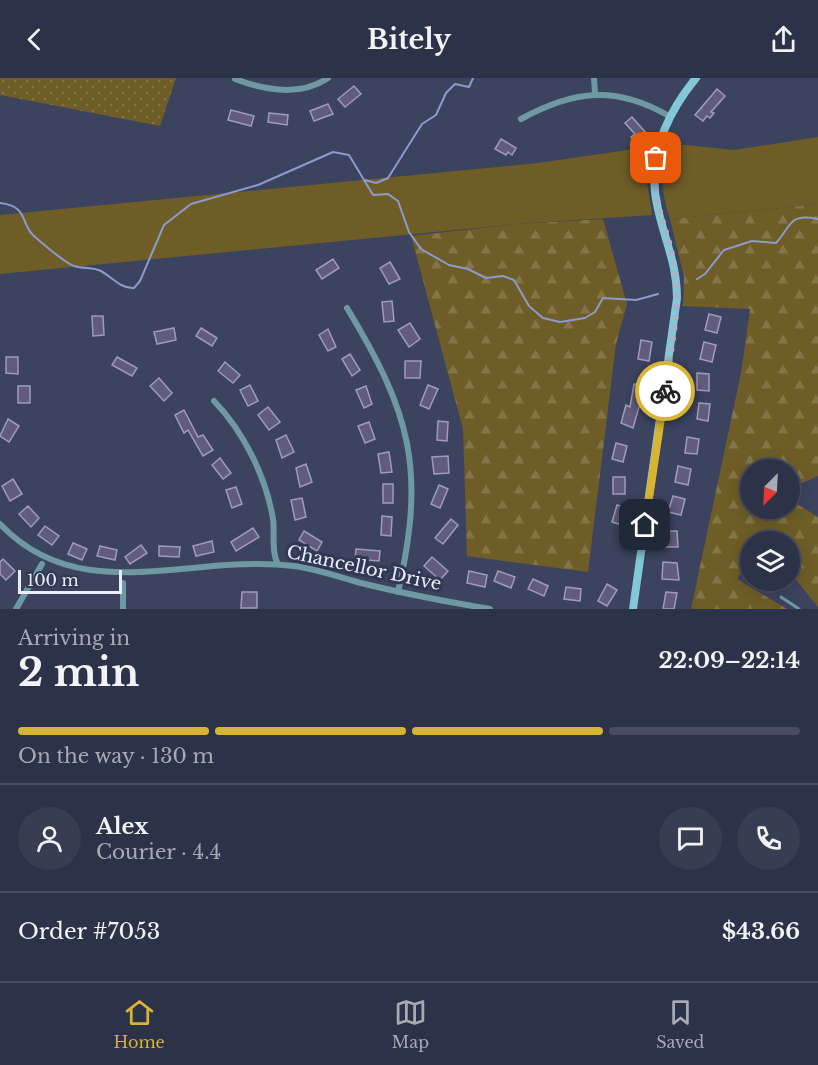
<!DOCTYPE html>
<html lang="en">
<head>
<meta charset="utf-8">
<style>
  :root { --surface:#2c3247; --page:#383e52; --text:#f1f3f6; --muted:#a6aab4; --line:#484d60; --accent:#d8b434 }
  body { margin:0; font-family:"Libre Baskerville",serif; background:var(--page); color:var(--text); height:100vh; display:flex; flex-direction:column; font-size:22px; white-space:nowrap }
  * { box-sizing:border-box; margin:0 }
  p { font-size:20px; color:var(--muted) }
  .icon { flex:none; width:33px; height:33px; fill:none; stroke:currentColor; stroke-width:2; stroke-linecap:round; stroke-linejoin:round }
  .map { position:relative; height:531px; overflow:hidden }
  .panel { display:flex; flex-direction:column; background:var(--surface); flex:1 }
  .panel>* { flex:none }
  .needle { width:39px; rotate:204deg }
  .fabs { position:absolute; left:740px; top:381px; display:grid; gap:12px }
  .fabs a { display:grid; place-items:center; width:60px; height:60px; border-radius:50%; background:var(--surface); box-shadow:0 3px 15px #0003,0 0 0 2px var(--line); font-size:30px }
  .scale { position:absolute; left:18px; bottom:15px; width:104px; box-sizing:border-box; padding-left:6px; border:3px solid #e9eefc; border-top:0; font-size:16px; line-height:21px; white-space:nowrap; color:#e9eefc; -webkit-text-stroke:4px #303854; paint-order:stroke }
  .pin { position:absolute; display:grid; place-items:center; width:51px; height:51px; color:#fff; margin:-26px; border-radius:12px; box-shadow:0 3px 9px #0006 }
  .courier { position:absolute; display:grid; place-items:center; width:60px; height:60px; margin:-30px; border:4px solid #d8b434; border-radius:50%; background:#fff; color:#222; box-shadow:0 2px 8px #0007 }
  .headline em { font-style:normal; font-weight:800 }
  .headline div { display:flex; flex-direction:column-reverse }
  .headline { display:flex; align-items:center; justify-content:space-between; height:102px; padding:0 18px }
  h1 { font-size:39px; font-weight:800; line-height:45px }
  .bar { display:grid; grid-template-columns:repeat(4,1fr); gap:9px 6px; align-content:center; height:72px; padding:0 18px }
  .bar i { height:8px; border-radius:4px; background:var(--line) }
  .bar .active { background:var(--accent) }
  .bar p { grid-column:span 4 }
  .line { display:flex; align-items:center; gap:15px; padding:0 18px; border-top:2px solid var(--line) }
  .line div { flex:1 }
  .round { display:grid; place-items:center; flex:none; width:63px; height:63px; border-radius:32px; background:var(--page) }
  header { display:flex; justify-content:space-between; align-items:center; height:78px; padding:0 18px; background:var(--surface); font-size:27px; font-weight:800 }
  .tab-bar { display:flex; justify-content:space-around; align-items:center; height:84px; border-top:2px solid var(--line); background:var(--surface); font-size:16px; color:var(--muted) }
  .tab-bar a { display:grid; justify-items:center; gap:3px }
  .tab-bar .active { color:var(--accent) }
  .map>svg:first-child { display:block }
</style>
</head>
<body>
<header><svg class="icon" aria-label="back" viewBox="0 0 24 24"><path d="M15 5l-7 7 7 7"/></svg>Bitely<svg class="icon" aria-label="share" viewBox="0 0 24 24"><path d="M12 15V3M7 8l5-5 5 5M5 13v7h14v-7"/></svg></header>
<div class="map">
<svg width="818" height="531" viewBox="0 0 818 531">
  <defs>
    <pattern id="forest-firs" width="22" height="20" patternUnits="userSpaceOnUse" patternTransform="scale(1.5)"><rect width="22" height="20" fill="#6e5d27"/><path d="M5 1l3.5 6h-7zM16 11l3.5 6h-7z" fill="#837547"/></pattern>
    <pattern id="park-dots" width="8" height="8" patternUnits="userSpaceOnUse" patternTransform="scale(1.5)"><rect width="8" height="8" fill="#6e5d27"/><path d="M2 2h.1M6 6h.1" fill="none" stroke="#837547" stroke-width="1.8" stroke-linecap="round"/></pattern>
  </defs>
  <rect width="100%" height="100%" fill="#3b435f"/>
  <!-- green -->
  <g fill="#6e5d27">
    <path d="M 818,59 L 818,126 L 670,141 C 661,116 660,93 668,68 L 686,67 L 734,72 Z"/>
    <path d="M 648,69 L 646,98 L 652,137 L 517,146 L 0,196 L 0,137 L 538,85 Z"/>
  </g>
  <!-- forest -->
  <g fill="url(#forest-firs)">
    <path d="M 818,126 L 818,398 L 793,409 L 789,419 L 789,392 L 750,392 L 750,430 L 789,430 L 789,421 L 818,439 L 818,529 L 789,493 L 789,464 L 750,464 L 750,489 L 744,491 L 737,501 L 787,531 L 691,531 L 741,295 L 750,231 L 683,228 L 684,199 L 670,141 Z"/>
    <path d="M 603,141 L 627,226 L 616,266 L 588,494 L 467,478 L 463,351 L 411,158 L 517,146 Z"/>
  </g>
  <!-- park -->
  <path fill="url(#park-dots)" d="M 0,0 L 176,0 L 160,48 L 0,17 Z"/>
  <g fill="none" stroke-linecap="round" stroke-linejoin="round">
    <!-- stream -->
    <g stroke="#8d9ace" stroke-width="2">
      <path d="M 365,102 L 376,105 L 388,100 L 422,46 L 436,37 L 446,15 L 455,6 L 469,9 L 473,0"/>
      <path d="M 0,125 C 29,128 20,146 34,158 C 42,165 65,185 74,188 C 84,191 93,189 101,193 C 112,199 121,211 134,210 L 140,203 L 164,147 L 191,126 L 258,107 L 333,74 L 349,77 L 373,117 L 388,116 L 398,123 L 409,154 L 421,171 L 449,187 L 468,191 L 486,200 L 503,198 L 514,202 L 529,228 L 543,240 L 560,244 L 585,240 L 595,234 L 603,220 L 636,222 L 658,216"/>
      <path d="M 697,201 L 705,196 L 724,172 L 752,163 L 776,165 C 792,147 789,135 818,141"/>
    </g>
  </g>
  <!-- building -->
  <g fill="#615c7b" stroke="#a09bbd" stroke-width="1.5">
    <path d="M 354,8 L 361,16 L 345,29 L 338,21 Z"/>
    <path d="M 717,11 L 725,18 L 711,34 L 714,35 L 710,40 L 707,38 L 703,43 L 695,37 Z"/>
    <path d="M 328,26 L 333,36 L 314,43 L 310,33 Z"/>
    <path d="M 231,32 L 254,38 L 251,48 L 228,42 Z"/>
    <path d="M 269,35 L 288,37 L 287,47 L 268,44 Z"/>
    <path d="M 632,39 L 646,55 L 636,64 L 631,59 L 635,56 L 625,45 Z"/>
    <path d="M 501,61 L 516,70 L 512,77 L 508,74 L 506,77 L 495,71 Z"/>
    <path d="M 333,181 L 339,190 L 322,201 L 316,192 Z"/>
    <path d="M 390,184 L 400,201 L 389,206 L 380,190 Z"/>
    <path d="M 392,223 L 394,243 L 384,244 L 382,224 Z"/>
    <path d="M 709,236 L 721,239 L 717,255 L 705,252 Z"/>
    <path d="M 92,238 L 103,238 L 104,257 L 93,258 Z"/>
    <path d="M 410,245 L 420,261 L 409,269 L 398,252 Z"/>
    <path d="M 174,250 L 176,262 L 157,266 L 154,254 Z"/>
    <path d="M 201,250 L 217,260 L 212,268 L 196,258 Z"/>
    <path d="M 328,251 L 336,269 L 328,273 L 319,257 Z"/>
    <path d="M 641,262 L 652,264 L 649,283 L 638,281 Z"/>
    <path d="M 704,264 L 716,267 L 712,284 L 700,281 Z"/>
    <path d="M 350,276 L 360,292 L 352,298 L 342,281 Z"/>
    <path d="M 6,279 L 18,279 L 18,296 L 6,295 Z"/>
    <path d="M 117,279 L 137,290 L 132,298 L 112,287 Z"/>
    <path d="M 405,283 L 421,283 L 420,300 L 405,300 Z"/>
    <path d="M 225,284 L 240,297 L 233,305 L 218,293 Z"/>
    <path d="M 697,295 L 709,296 L 709,313 L 697,312 Z"/>
    <path d="M 159,300 L 172,315 L 164,323 L 150,308 Z"/>
    <path d="M 634,306 L 645,308 L 633,350 L 621,345 L 626,327 L 630,329 Z"/>
    <path d="M 250,307 L 258,323 L 248,328 L 240,312 Z"/>
    <path d="M 428,307 L 438,311 L 429,331 L 420,327 Z"/>
    <rect x="18" y="308" width="12" height="17"/>
    <path d="M 366,308 L 372,326 L 364,330 L 356,312 Z"/>
    <path d="M 699,325 L 710,326 L 708,343 L 697,341 Z"/>
    <path d="M 268,329 L 280,344 L 269,352 L 258,337 Z"/>
    <path d="M 184,332 L 198,359 L 203,357 L 213,372 L 203,378 L 188,352 L 184,355 L 175,337 Z"/>
    <path d="M 8,341 L 19,348 L 9,364 L 0,358 Z"/>
    <path d="M 438,343 L 448,344 L 447,363 L 437,362 Z"/>
    <path d="M 369,344 L 375,361 L 365,365 L 358,348 Z"/>
    <path d="M 286,357 L 294,374 L 282,380 L 276,362 Z"/>
    <path d="M 687,359 L 699,361 L 697,376 L 685,375 Z"/>
    <path d="M 616,365 L 627,368 L 623,384 L 612,381 Z"/>
    <path d="M 389,374 L 392,394 L 381,395 L 378,376 Z"/>
    <path d="M 448,378 L 449,395 L 434,396 L 432,379 Z"/>
    <path d="M 220,380 L 231,395 L 223,401 L 212,387 Z"/>
    <path d="M 306,386 L 312,404 L 300,409 L 296,390 Z"/>
    <path d="M 678,388 L 691,391 L 688,407 L 675,404 Z"/>
    <rect x="613" y="399" width="12" height="17"/>
    <path d="M 13,401 L 22,416 L 10,423 L 2,408 Z"/>
    <rect x="383" y="406" width="10" height="19"/>
    <path d="M 439,407 L 448,411 L 440,430 L 431,426 Z"/>
    <path d="M 236,409 L 242,426 L 232,430 L 226,412 Z"/>
    <path d="M 673,418 L 685,421 L 681,437 L 668,434 Z"/>
    <path d="M 302,420 L 306,439 L 295,442 L 291,422 Z"/>
    <path d="M 617,427 L 627,430 L 622,447 L 612,444 Z"/>
    <path d="M 28,428 L 39,440 L 31,449 L 19,436 Z"/>
    <path d="M 382,438 L 392,439 L 391,458 L 381,457 Z"/>
    <path d="M 451,441 L 458,447 L 443,466 L 435,460 Z"/>
    <path d="M 45,448 L 59,458 L 52,467 L 38,457 Z"/>
    <path d="M 253,450 L 259,459 L 236,473 L 231,464 Z"/>
    <path d="M 304,453 L 322,464 L 317,473 L 299,462 Z"/>
    <path d="M 665,453 L 677,453 L 678,469 L 666,469 Z"/>
    <path d="M 212,463 L 214,474 L 196,478 L 193,468 Z"/>
    <path d="M 73,465 L 87,471 L 82,482 L 68,476 Z"/>
    <path d="M 141,467 L 147,475 L 130,486 L 125,479 Z"/>
    <path d="M 100,468 L 117,472 L 115,482 L 97,478 Z"/>
    <path d="M 159,468 L 180,469 L 179,479 L 159,478 Z"/>
    <path d="M 356,471 L 380,473 L 379,483 L 355,481 Z"/>
    <path d="M 432,479 L 448,493 L 440,502 L 424,488 Z"/>
    <path d="M 3,481 L 15,493 L 6,502 L 0,496 L 0,484 Z"/>
    <path d="M 663,484 L 677,485 L 679,502 L 662,501 Z"/>
    <path d="M 469,493 L 487,497 L 485,509 L 467,505 Z"/>
    <path d="M 498,493 L 515,499 L 511,510 L 494,503 Z"/>
    <path d="M 533,501 L 548,508 L 544,518 L 528,511 Z"/>
    <path d="M 607,506 L 617,512 L 607,528 L 598,523 Z"/>
    <path d="M 566,509 L 581,511 L 580,523 L 564,521 Z"/>
    <path d="M 242,514 L 257,514 L 257,530 L 241,530 Z"/>
    <path d="M 666,514 L 677,515 L 674,531 L 663,531 Z"/>
  </g>
  <g fill="none" stroke-linecap="round" stroke-linejoin="round">
    <!-- lane -->
    <path stroke="#6e99a2" stroke-width="3" d="M 781,519 L 799,531"/>
    <!-- street -->
    <g stroke="#6e99a2" stroke-width="6">
      <path d="M 594,0 L 595,15"/>
      <path d="M 235,1 C 264,12 300,19 328,0"/>
      <path d="M 521,41 C 574,12 616,7 669,38"/>
      <path d="M 347,230 C 411,336 426,391 398,514"/>
      <path d="M 214,323 C 244,354 266,399 273,441 C 275,455 271,474 278,486"/>
      <path d="M 0,446 C 81,531 189,475 294,488 C 318,491 341,500 365,506 C 406,516 448,524 490,531"/>
      <path d="M 123,505 L 123,531"/>
      <path d="M 16,531 L 42,486"/>
    </g>
    <!-- secondary -->
    <path stroke="#82c8d6" stroke-width="8" d="M 633,531 L 677,220 C 677,186 665,163 658,131 C 646,82 665,38 696,0"/>
  </g>
  <g fill="none" stroke-linecap="round" stroke-linejoin="round">
    <!-- done -->
    <path stroke="#acb2c5" stroke-width="6" stroke-dasharray="0 10.8" d="M 656,80 C 649,124 670,152 675,193 C 681,233 670,273 665,313"/>
    <!-- route -->
    <path stroke="#d8b434" stroke-width="8" d="M 645,447 L 665,313"/>
  </g>
  <g text-anchor="middle" dominant-baseline="central" stroke-width="6" stroke-linejoin="round" paint-order="stroke">
    <!-- street labels -->
    <g font-size="18" fill="#e9eefc" stroke="#303854">
      <text transform="translate(364 490) rotate(12)">Chancellor Drive</text>
    </g>
  </g>
</svg>
<div class="fabs">
<a><svg class="needle" viewBox="-14 -14 28 28"><path d="M0-13l5 13h-10z" fill="#e53935"/><path d="M0 13l5-13h-10z" fill="#a6aab4"/></svg></a>
<a><svg class="icon" aria-label="layers" viewBox="0 0 24 24"><path d="M12 4l9 5-9 5-9-5zM3 14l9 5 9-5"/></svg></a>
</div>
<div class="scale">100 m</div>
<div class="pin" style="left:656px;top:80px;background:#ea580c"><svg class="icon" aria-label="bag" viewBox="0 0 24 24"><path d="M5 8h14l-1 12H6zM9 8a3 3 0 0 1 6 0"/></svg></div>
<div class="pin" style="left:645px;top:447px;background:#1f2937"><svg class="icon" aria-label="home" viewBox="0 0 24 24"><path d="M3 11l9-7 9 7M6 9v11h12V9"/></svg></div>
<div class="courier" style="left:665px;top:313px"><svg class="icon" aria-label="bike" viewBox="0 0 24 24"><circle cx="6" cy="16" r="4"/><circle cx="18" cy="16" r="4"/><path d="M6 16l4-8h5l3 8M10 8l3 8H6M13 5h3"/></svg></div>
</div>
<section class="panel">
<div class="headline"><div><h1>2 min</h1><p>Arriving in</p></div><em>22:09–22:14</em></div>
<div class="bar"><i class="active"></i><i class="active"></i><i class="active"></i><i></i><p>On the way · 130 m</p></div>
<div class="line" style="height:108px"><a class="round"><svg class="icon" aria-label="person" viewBox="0 0 24 24"><circle cx="12" cy="8" r="4"/><path d="M4 21q1-7 8-7t8 7"/></svg></a><div><b>Alex</b><p>Courier · 4.4</p></div><a class="round"><svg class="icon" aria-label="chat" viewBox="0 0 24 24"><path d="M4 5h16v11H9l-5 4z"/></svg></a><a class="round"><svg class="icon" aria-label="phone" viewBox="0 0 24 24"><path d="M5 4h4l2 5-3 2q2 4 5 5l2-3 5 2v4C11 20 4 13 5 4z"/></svg></a></div>
<div class="line" style="height:78px"><div>Order #7053</div><b>$43.66</b></div>
</section>
<nav class="tab-bar">
<a class="active"><svg class="icon" aria-label="home" viewBox="0 0 24 24"><path d="M3 11l9-7 9 7M6 9v11h12V9"/></svg>Home</a>
<a><svg class="icon" aria-label="map" viewBox="0 0 24 24"><path d="M3 6l6-2 6 2 6-2v14l-6 2-6-2-6 2zM9 4v14M15 6v14"/></svg>Map</a>
<a><svg class="icon" aria-label="saved" viewBox="0 0 24 24"><path d="M7 4h10v16l-5-4-5 4z"/></svg>Saved</a>
</nav>
</body>
</html>
